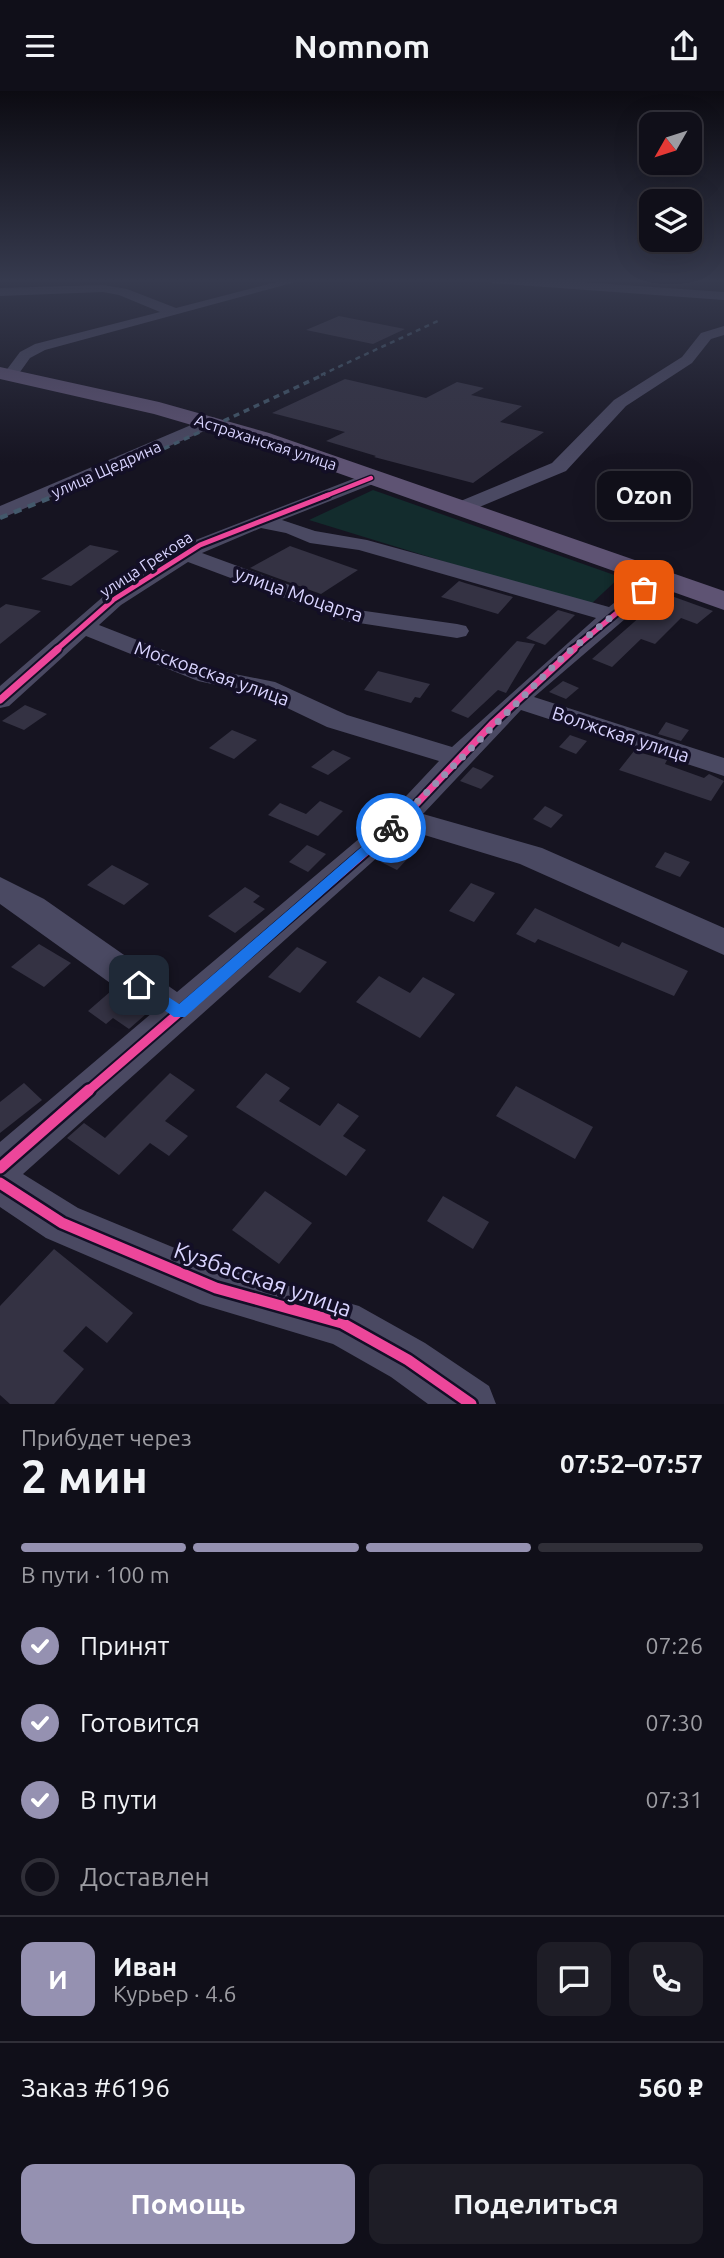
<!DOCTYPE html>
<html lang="ru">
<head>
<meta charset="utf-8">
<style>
  :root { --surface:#100f19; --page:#1e1d26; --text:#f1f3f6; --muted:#9c9ca2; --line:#302f38; --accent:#9591b1 }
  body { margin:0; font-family:Ubuntu,sans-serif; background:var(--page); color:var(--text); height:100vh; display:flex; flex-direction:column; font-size:26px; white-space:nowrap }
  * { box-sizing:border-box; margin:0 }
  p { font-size:23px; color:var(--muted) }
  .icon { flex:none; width:38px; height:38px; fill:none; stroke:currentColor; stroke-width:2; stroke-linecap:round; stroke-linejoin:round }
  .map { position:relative; height:1313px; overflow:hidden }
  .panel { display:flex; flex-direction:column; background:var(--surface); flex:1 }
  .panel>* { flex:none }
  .needle { width:46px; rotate:231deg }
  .buttons { position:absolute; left:639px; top:21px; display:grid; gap:14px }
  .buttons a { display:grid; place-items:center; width:63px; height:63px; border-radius:14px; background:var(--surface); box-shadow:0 7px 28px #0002,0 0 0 2px var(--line); font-size:35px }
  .pin { position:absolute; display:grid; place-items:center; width:60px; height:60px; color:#fff; margin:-30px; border-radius:14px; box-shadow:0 4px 10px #0006 }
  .courier { position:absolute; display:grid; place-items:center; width:70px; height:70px; margin:-35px; border:5px solid #1a73e8; border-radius:50%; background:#fff; color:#222; box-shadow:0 2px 9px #0007 }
  .bubble { position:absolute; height:49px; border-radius:14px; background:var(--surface); box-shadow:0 7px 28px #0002,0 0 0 2px var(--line); font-size:23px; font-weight:700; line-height:49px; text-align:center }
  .head em { font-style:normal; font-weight:700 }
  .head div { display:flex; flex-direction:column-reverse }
  .head { display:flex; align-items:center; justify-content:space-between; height:119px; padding:0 21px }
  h1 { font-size:46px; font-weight:700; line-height:52px }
  .bar { display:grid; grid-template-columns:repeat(4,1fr); gap:10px 7px; align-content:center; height:84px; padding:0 21px }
  .bar i { height:9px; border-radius:5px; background:var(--line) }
  .bar .active { background:var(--accent) }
  .bar p { grid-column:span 4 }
  .line { display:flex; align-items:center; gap:18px; padding:0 21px; border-top:2px solid var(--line) }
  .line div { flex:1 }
  .round { display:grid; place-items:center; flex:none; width:74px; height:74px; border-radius:14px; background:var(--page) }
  ol { padding:0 21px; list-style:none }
  li { display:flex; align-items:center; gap:21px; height:77px }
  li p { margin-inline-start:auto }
  li .icon { padding:7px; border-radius:50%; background:var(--accent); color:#fff; stroke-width:4 }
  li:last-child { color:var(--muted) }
  li i { width:38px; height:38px; border:4px solid var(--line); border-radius:50% }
  .action { display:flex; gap:14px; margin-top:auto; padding:14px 21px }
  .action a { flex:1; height:80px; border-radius:14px; background:var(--accent); color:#fff; font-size:28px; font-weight:700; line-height:80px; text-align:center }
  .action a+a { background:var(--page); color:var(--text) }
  header { display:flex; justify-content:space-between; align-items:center; height:91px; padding:0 21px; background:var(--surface); font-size:32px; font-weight:700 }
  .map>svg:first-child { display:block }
</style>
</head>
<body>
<header><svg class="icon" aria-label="menu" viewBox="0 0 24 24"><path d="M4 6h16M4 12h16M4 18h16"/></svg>Nomnom<svg class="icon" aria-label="share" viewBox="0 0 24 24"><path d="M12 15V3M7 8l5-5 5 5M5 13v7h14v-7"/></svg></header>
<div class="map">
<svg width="724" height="1313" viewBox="0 0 724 1313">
  <rect width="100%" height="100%" fill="#161421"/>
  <!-- green -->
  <path fill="#132c2d" d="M 373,399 L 620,486 L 589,515 L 309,429 Z"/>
  <!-- building -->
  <g fill="#343243">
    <path d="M 339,225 L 405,238 L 373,253 L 306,239 Z"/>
    <path d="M 345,288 L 426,307 L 457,291 L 484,297 L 471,304 L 522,315 L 500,331 L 544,341 L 473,392 L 374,366 L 376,365 L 326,350 L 345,341 L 272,322 Z"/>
    <path d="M 90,454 L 119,460 L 71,495 L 41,488 Z"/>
    <path d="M 290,455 L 358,479 L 321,503 L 250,477 Z"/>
    <path d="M 459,490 L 465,492 L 513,506 L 498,523 L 441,506 Z"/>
    <path d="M 666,503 L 713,520 L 697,533 L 681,527 L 655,553 L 641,548 L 612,576 L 592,568 Z"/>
    <path d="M 6,513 L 41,520 L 0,553 L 0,517 Z"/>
    <path d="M 558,519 L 575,524 L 545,554 L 526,547 Z"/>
    <path d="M 517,550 L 535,553 L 506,602 L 498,599 L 468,627 L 451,620 Z"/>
    <path d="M 378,580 L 430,593 L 420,607 L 415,606 L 411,612 L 364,599 Z"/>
    <path d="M 563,590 L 579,597 L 566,608 L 549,601 Z"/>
    <path d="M 25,614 L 47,623 L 24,639 L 2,630 Z"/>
    <path d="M 666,631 L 689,639 L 681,650 L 658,643 Z"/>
    <path d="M 232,639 L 257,649 L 234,668 L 209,657 Z"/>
    <path d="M 570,644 L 587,650 L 576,663 L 559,656 Z"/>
    <path d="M 333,659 L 351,667 L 328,684 L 311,676 Z"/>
    <path d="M 634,660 L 667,669 L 665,673 L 704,687 L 709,683 L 724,690 L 711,710 L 619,679 Z"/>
    <path d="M 473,676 L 494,685 L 481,698 L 460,690 Z"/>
    <path d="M 320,710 L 343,720 L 318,745 L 268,724 L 280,712 L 306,723 Z"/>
    <path d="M 545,715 L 563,724 L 551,737 L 533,728 Z"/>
    <path d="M 307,754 L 326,763 L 308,781 L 289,771 Z"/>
    <path d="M 394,757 L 411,764 L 397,779 L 381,771 Z"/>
    <path d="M 665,761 L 690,771 L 680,786 L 655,776 Z"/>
    <path d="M 112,774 L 149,793 L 124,814 L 87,794 Z"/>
    <path d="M 471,792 L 495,802 L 474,831 L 449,820 Z"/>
    <path d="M 245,796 L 260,805 L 253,811 L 265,818 L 235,842 L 208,825 Z"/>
    <path d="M 535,817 L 619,856 L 622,851 L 688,880 L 674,905 L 538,848 L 535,852 L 516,843 Z"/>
    <path d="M 39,853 L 71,872 L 44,896 L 11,876 Z"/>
    <path d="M 297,856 L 327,871 L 300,902 L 268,886 Z"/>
    <path d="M 379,885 L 410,902 L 423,886 L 455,903 L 420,947 L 356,911 Z"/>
    <path d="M 111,900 L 146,923 L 129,938 L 113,927 L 106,933 L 88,920 Z"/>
    <path d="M 170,982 L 195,999 L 165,1030 L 188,1045 L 169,1065 L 150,1052 L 119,1084 L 67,1047 L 84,1032 L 105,1047 Z"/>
    <path d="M 266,982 L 290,997 L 279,1010 L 320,1035 L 338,1012 L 359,1025 L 343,1045 L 366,1059 L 346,1085 L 236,1016 Z"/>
    <path d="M 24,992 L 42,1009 L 0,1042 L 0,1011 Z"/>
    <path d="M 516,995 L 593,1036 L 575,1068 L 496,1025 Z"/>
    <path d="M 265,1100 L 312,1132 L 279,1173 L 232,1139 Z"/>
    <path d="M 443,1105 L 489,1131 L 473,1158 L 427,1130 Z"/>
    <path d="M 54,1158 L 133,1222 L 107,1252 L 86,1235 L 63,1260 L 84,1278 L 54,1313 L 10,1313 L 0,1304 L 0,1215 Z"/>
  </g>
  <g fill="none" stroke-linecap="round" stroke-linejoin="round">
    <!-- minor -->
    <g fill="#4a4962" fill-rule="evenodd">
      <path d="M 288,188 L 307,188 L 45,259 L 30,267 L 15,288 L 10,290 L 2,285 L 20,261 L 35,253 L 160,221 L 119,204 L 103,201 L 0,205 L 0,197 L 103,194 L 127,198 L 176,217 Z"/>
      <path d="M 485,188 L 538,188 L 724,201 L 724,209 L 491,192 Z"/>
      <path d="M 724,235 L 724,244 L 711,248 L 692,272 L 626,315 L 566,380 L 465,422 L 451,422 L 448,418 L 451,414 L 552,372 L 614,309 L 682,266 L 701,242 Z"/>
      <path d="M 210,326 L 216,327 L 218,331 L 216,335 L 0,428 L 0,415 Z"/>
      <path d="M 371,381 L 380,387 L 378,391 L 282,429 L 315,440 L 367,449 L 609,516 L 651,482 L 667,482 L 670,487 L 667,492 L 534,606 L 724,667 L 724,685 L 521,619 L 423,723 L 542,757 L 724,837 L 724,864 L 520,773 L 408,739 L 23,1083 L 78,1117 L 216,1174 L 359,1215 L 425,1252 L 489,1295 L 496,1313 L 428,1313 L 391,1286 L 333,1253 L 200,1213 L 46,1147 L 0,1116 L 0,1051 L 152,922 L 0,813 L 0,786 L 44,808 L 177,901 L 392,720 L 439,670 L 327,636 L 258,603 L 198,590 L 86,545 L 9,615 L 0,617 L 0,595 L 105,504 L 193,450 ZM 261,437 L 286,442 L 310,452 L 359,459 L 596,527 L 452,656 L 347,624 L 275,591 L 214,579 L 99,534 L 121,514 L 188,471 L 346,530 L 457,547 L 466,545 L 469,540 L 466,535 L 457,533 L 358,519 L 202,462 Z"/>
    </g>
    <!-- major -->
    <path fill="#5e5373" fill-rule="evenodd" d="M 0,276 L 159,311 L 269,342 L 724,500 L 724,519 L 253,352 L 154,323 L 0,288 Z"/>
    <!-- rail-far2 -->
    <path stroke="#43596b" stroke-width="2.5" stroke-dasharray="5 4.5" stroke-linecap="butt" d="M 321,284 L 440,229"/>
    <!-- rail-far1 -->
    <path stroke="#43596b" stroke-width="3.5" stroke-dasharray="6 5" stroke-linecap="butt" d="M 53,406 L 107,384 L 325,283"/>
    <!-- rail -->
    <path stroke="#43596b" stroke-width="4.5" stroke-dasharray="8 7" stroke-linecap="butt" d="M 0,427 L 57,404"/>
    <!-- cycleway-far4 casing -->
    <g stroke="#130f26" stroke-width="7">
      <path id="cycleway-far4" d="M 323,406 L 371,387"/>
    </g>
    <!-- cycleway-far3 casing -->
    <g stroke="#130f26" stroke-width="9">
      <g id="cycleway-far3">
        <path d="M 56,559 L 113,509 L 200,454 L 328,404"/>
        <path d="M 572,559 L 659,487"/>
      </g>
    </g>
    <!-- cycleway-far2 casing -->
    <g stroke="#130f26" stroke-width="11">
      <g id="cycleway-far2">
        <path d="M 0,609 L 58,558"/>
        <path d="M 372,754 L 403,727 L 493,632 L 574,558"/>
      </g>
    </g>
    <!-- cycleway-far1 casing -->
    <g stroke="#130f26" stroke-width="13">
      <path id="cycleway-far1" d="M 87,1001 L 374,753"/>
    </g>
    <!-- cycleway casing -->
    <g stroke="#130f26" stroke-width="16">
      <g id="cycleway">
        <path d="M 0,1077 L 89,999"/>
        <path d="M 0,1092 L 62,1132 L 216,1197 L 342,1232 L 408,1269 L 471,1313"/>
      </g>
    </g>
    <!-- cycleway-far4 -->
    <use href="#cycleway-far4" stroke="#ed469a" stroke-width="4.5"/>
    <!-- cycleway-far3 -->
    <use href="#cycleway-far3" stroke="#ed469a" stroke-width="5"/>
    <!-- cycleway-far2 -->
    <use href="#cycleway-far2" stroke="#ed469a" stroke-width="7"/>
    <!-- cycleway-far1 -->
    <use href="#cycleway-far1" stroke="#ed469a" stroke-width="9"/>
    <!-- cycleway -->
    <use href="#cycleway" stroke="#ed469a" stroke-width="11"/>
  </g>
  <!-- sky -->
  <linearGradient id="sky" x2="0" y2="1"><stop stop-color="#0c0b12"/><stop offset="0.51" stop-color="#363a4e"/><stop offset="1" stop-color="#363a4e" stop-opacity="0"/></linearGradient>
  <rect width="724" height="372" fill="url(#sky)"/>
  <!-- route -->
  <path fill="#1a73e8" d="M 387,734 L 398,737 L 185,926 L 174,926 L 134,898 L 134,890 L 144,890 L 179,913 Z"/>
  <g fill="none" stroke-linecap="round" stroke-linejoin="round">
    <!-- done -->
    <path stroke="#9591b1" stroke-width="7" stroke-dasharray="0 12.6" d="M 391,737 L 565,564 L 644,499"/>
  </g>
  <g text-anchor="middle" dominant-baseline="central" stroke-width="7" stroke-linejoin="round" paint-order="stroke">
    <!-- far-street labels -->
    <g font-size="16" fill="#d9d4ff" stroke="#130f26">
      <text transform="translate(266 351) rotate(18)">Астраханская улица</text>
      <text transform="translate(106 378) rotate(-24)">улица Щедрина</text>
      <text transform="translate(146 473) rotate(-33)">улица Грекова</text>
    </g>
    <!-- street labels -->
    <g font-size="19" fill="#d9d4ff" stroke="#130f26">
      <text transform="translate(299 503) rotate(19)">улица Моцарта</text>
      <text transform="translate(212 582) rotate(19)">Московская улица</text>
      <text transform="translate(621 643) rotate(18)">Волжская улица</text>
    </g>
    <!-- near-street labels -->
    <g font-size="23" fill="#d9d4ff" stroke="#130f26">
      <text transform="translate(263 1188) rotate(19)">Кузбасская улица</text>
    </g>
  </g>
</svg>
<div class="buttons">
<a><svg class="needle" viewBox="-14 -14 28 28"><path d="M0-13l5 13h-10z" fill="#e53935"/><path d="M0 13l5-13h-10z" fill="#9c9ca2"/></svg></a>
<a><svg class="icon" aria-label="layers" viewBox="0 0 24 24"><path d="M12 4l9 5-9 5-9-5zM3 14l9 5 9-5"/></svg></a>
</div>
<div class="pin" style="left:644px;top:499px;background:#ea580c"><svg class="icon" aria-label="bag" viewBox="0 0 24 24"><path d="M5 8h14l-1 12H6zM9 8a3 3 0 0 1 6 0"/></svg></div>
<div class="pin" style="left:139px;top:894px;background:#1f2937"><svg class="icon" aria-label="home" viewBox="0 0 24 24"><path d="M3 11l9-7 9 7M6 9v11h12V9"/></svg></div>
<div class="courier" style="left:391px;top:737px"><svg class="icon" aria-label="bike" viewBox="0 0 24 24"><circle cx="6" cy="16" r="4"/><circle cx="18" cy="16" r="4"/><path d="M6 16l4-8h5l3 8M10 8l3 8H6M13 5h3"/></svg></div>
<div class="bubble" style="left:597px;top:380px;width:94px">Ozon</div>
</div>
<section class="panel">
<div class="head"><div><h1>2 мин</h1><p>Прибудет через</p></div><em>07:52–07:57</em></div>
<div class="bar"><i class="active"></i><i class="active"></i><i class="active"></i><i></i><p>В пути · 100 m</p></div>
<ol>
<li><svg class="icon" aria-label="check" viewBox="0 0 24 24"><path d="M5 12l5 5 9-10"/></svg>Принят<p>07:26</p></li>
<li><svg class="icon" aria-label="check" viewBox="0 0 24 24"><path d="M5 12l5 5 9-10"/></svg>Готовится<p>07:30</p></li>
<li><svg class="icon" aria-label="check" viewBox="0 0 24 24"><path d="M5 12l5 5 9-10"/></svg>В пути<p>07:31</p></li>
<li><i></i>Доставлен</li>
</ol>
<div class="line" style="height:126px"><b class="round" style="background:var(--accent);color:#fff">И</b><div><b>Иван</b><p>Курьер · 4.6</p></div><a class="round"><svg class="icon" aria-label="chat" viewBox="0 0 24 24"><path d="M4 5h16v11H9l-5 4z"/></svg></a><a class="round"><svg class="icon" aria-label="phone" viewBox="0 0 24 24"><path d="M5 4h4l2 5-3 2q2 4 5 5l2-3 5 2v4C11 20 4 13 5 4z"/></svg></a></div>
<div class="line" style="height:91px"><div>Заказ #6196</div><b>560 ₽</b></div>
<div class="action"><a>Помощь</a><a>Поделиться</a></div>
</section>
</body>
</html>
